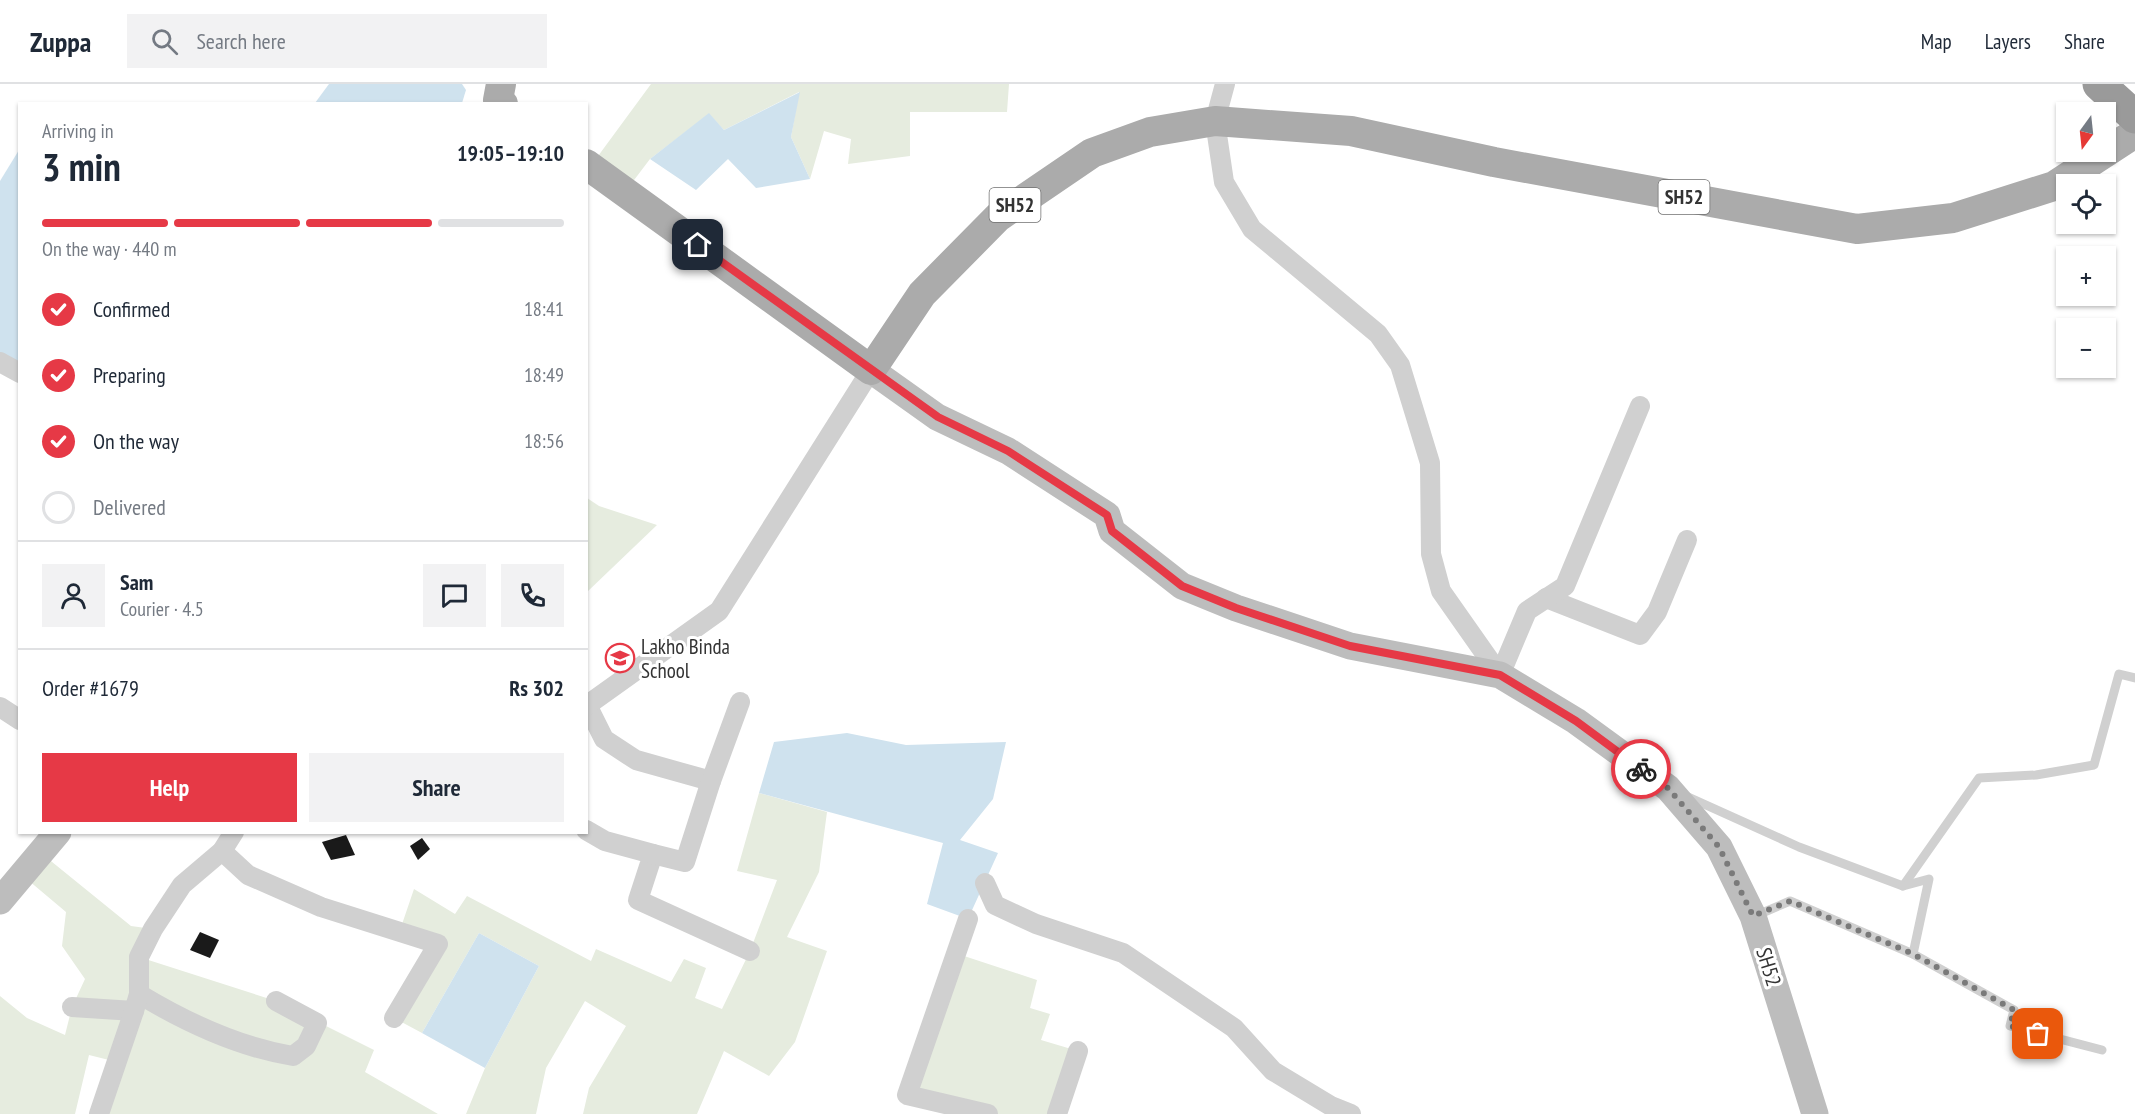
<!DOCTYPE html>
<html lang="en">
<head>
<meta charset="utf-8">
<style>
  :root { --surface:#fff; --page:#f2f2f3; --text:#1f2937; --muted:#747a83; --line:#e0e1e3; --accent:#e63946 }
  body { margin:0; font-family:"PT Sans Narrow",sans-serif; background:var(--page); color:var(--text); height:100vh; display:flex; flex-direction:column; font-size:22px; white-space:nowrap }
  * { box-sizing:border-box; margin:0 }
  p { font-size:20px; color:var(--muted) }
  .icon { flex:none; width:33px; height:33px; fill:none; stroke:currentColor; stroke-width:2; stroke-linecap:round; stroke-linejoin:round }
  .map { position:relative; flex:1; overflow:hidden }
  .panel { position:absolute; left:18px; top:18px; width:570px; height:732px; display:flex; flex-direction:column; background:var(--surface); border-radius:0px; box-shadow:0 2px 4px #0004 }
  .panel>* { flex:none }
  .needle { width:39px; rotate:195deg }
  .buttons { position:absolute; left:2056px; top:18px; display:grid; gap:12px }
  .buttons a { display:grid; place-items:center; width:60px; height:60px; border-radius:0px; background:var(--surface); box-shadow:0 2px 4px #0004; font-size:30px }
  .pin { position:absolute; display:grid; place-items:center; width:51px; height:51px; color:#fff; margin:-26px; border-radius:12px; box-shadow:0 3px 9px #0006 }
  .courier { position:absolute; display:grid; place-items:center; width:60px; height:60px; margin:-30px; border:4px solid #e63946; border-radius:50%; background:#fff; color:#222; box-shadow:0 2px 8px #0007 }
  .head em { font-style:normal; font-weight:700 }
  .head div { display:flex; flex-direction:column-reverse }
  .head { display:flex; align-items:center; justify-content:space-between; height:102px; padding:0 24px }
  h1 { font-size:39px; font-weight:700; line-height:45px }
  .bar { display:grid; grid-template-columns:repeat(4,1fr); gap:9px 6px; align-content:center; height:72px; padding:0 24px }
  .bar i { height:8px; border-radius:4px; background:var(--line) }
  .bar .active { background:var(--accent) }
  .bar p { grid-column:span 4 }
  .line { display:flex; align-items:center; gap:15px; padding:0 24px; border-top:2px solid var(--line) }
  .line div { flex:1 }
  .round { display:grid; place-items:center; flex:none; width:63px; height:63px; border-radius:0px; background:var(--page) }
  ol { padding:0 24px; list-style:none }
  li { display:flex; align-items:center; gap:18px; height:66px }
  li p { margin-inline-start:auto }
  li .icon { padding:6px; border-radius:50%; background:var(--accent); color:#fff; stroke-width:4 }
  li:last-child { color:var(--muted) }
  li i { width:33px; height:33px; border:3px solid var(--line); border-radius:50% }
  .primary-button { display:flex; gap:12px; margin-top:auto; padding:12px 24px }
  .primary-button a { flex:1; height:69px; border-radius:0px; background:var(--accent); color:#fff; font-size:24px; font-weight:700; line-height:69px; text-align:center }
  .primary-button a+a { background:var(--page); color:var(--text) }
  header { display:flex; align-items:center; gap:36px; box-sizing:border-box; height:84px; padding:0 30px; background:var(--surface); border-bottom:2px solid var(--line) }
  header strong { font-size:28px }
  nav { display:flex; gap:33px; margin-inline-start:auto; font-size:21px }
  .search { width:420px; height:54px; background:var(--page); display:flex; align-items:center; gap:15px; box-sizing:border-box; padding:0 21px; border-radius:0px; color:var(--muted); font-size:22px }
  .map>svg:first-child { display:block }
</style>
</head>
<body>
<header>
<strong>Zuppa</strong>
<div class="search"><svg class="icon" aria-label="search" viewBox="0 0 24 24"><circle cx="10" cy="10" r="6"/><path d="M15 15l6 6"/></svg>Search here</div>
<nav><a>Map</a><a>Layers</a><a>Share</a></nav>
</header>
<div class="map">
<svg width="2135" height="1030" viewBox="0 0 2135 1030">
  <rect width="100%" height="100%" fill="#fff"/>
  <!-- green -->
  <g fill="#e6ecdf">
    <path d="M 651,0 L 1009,0 L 1007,28 L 910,28 L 910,72 L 848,80 L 851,55 L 824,47 L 810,95 L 791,53 L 799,8 L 724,46 L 709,30 L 650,75 L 625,108 L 590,83 Z"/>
    <path d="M 587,414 L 599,422 L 657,441 L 587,508 Z"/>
    <path d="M 759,709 L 827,728 L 819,788 L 787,853 L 827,867 L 795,958 L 769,992 L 724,967 L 697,1030 L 583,1030 L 589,1004 L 626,942 L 585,917 L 546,984 L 536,1030 L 466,1030 L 485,984 L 539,882 L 479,849 L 422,949 L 394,934 L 438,861 L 399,849 L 414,805 L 455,830 L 467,812 L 591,877 L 596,865 L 671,898 L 684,875 L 706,884 L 695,914 L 722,925 L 750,867 L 777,796 L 737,787 Z"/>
    <path d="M 41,769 L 131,842 L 153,845 L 139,873 L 276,917 L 374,966 L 365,988 L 438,1030 L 99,1030 L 117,978 L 89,971 L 75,1030 L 0,1030 L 0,912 L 27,934 L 65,951 L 72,923 L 85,895 L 62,862 L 66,828 L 22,791 Z"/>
    <path d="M 958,870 L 1037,896 L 1030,924 L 1050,930 L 1041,956 L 1078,967 L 1057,1030 L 988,1030 L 907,1011 Z"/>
  </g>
  <!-- water -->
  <g fill="#cfe2ee">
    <path d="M 329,0 L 462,0 L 466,6 L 462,19 L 315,19 Z"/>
    <path d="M 800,8 L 791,53 L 810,95 L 756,104 L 728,75 L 696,106 L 650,75 L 709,29 L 724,46 Z"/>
    <path d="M 19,66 L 19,289 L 0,278 L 0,97 Z"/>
    <path d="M 847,649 L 906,661 L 1006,658 L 993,715 L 960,756 L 998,769 L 968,835 L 927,820 L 943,759 L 759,709 L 774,658 Z"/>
    <path d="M 479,849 L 539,882 L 485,984 L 422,949 Z"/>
  </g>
  <!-- building -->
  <g fill="#1a1a1a">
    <path d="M 346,751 L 355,771 L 331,776 L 322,758 Z"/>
    <path d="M 422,754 L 430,765 L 418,776 L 410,762 Z"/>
    <path d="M 200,848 L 219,856 L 210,874 L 190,866 Z"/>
  </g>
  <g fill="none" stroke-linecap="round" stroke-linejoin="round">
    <!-- lane -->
    <g stroke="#d0d0d0" stroke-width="9">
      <path d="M 1686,712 L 1799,763 L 1903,802 L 1979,694 L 2036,691 L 2094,681 L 2119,590 L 2135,594"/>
      <path d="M 1903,802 L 1929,795 L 1913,870"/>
      <path d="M 1755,832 L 1790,817 L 1913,870 L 2014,926 L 2010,942 L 2102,966"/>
    </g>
    <!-- street -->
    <g stroke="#d0d0d0" stroke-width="20">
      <path d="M 1225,0 L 1215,37 L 1224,98 L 1252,145 L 1378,250 L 1400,281 L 1430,379 L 1431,470 L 1441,507 L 1500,591"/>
      <path d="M 0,278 L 20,289"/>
      <path d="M 1546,514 L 1640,551 L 1657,528 L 1687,456"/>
      <path d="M 1500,591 L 1527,527 L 1565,502 L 1640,322"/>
      <path d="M 587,621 L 604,655 L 636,676 L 711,697 L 740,618"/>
      <path d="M 586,622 L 719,527 L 871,286"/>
      <path d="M 0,623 L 20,636"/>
      <path d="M 586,746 L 605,757 L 653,770 L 638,816 L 750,867"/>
      <path d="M 222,767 L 248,791 L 321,823 L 438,860 L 394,934"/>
      <path d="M 653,770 L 685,778 L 711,697"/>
      <path d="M 985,799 L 995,821 L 1036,840 L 1123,869 L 1234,944 L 1273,987 L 1331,1022 L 1351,1030"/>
      <path d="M 968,835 L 907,1011 L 988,1030"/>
      <path d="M 139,910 C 187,939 238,963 293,972 L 306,962 L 317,939 L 276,917"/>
      <path d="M 72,923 L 134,927"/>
      <path d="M 99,1030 L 134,927 L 139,910 L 139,873 L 153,845 L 182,801 L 222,767 L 234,748"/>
      <path d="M 1057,1030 L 1078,967"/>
    </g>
    <!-- secondary -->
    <g stroke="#bdbdbd" stroke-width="27">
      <path d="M 871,286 L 937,333 L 1008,367 L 1107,431 L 1112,447 L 1182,502 L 1236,524 L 1350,562 L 1500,591 L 1576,637 L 1668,704 L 1719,763 L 1753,832 L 1815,1030"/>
      <path d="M 0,817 L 58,748"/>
    </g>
    <!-- primary -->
    <g stroke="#ababab" stroke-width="30">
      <path d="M 501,0 L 498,16 L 503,20"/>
      <path d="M 586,80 L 871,286 L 922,210 L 998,133 L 1092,69 L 1150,48 L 1215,37 L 1351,47 L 1494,78 L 1857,145 L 1953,134 L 2054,102 L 2135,49"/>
    </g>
    <!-- highway -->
    <path stroke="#9a9a9a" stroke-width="33" d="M 2099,0 L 2135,33"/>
  </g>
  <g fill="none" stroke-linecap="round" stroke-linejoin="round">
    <!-- done -->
    <path stroke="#7a7a7a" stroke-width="6" stroke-dasharray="0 10.8" d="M 1641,685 L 1668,704 L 1719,763 L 1753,832 L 1790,817 L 1913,870 L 2014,926 L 2010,942 L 2038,950"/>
    <!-- route -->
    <path stroke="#e63946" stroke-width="8" d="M 698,161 L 938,333 L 1008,367 L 1107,431 L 1112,447 L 1182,502 L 1236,524 L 1350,562 L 1500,591 L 1576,637 L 1641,685"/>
  </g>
  <!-- icons -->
  <defs>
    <g id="school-ring" transform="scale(1.5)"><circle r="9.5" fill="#fff" stroke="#e63946" stroke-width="1.5"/><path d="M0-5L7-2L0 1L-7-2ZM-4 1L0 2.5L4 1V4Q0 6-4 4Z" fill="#e63946"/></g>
  </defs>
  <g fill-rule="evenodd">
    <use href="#school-ring" x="620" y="574"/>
  </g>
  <g text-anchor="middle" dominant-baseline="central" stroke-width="6" stroke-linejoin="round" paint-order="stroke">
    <!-- shield labels -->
    <g fill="#fff" stroke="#707070" stroke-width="1.5">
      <rect x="1658.5" y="96" width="51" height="34" rx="4.5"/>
      <rect x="989.5" y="104" width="51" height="34" rx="4.5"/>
    </g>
    <g font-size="20" font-weight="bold" fill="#333">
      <text x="1684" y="113">SH52</text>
      <text x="1015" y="121">SH52</text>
    </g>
    <!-- poi labels -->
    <g font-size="21" fill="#333" stroke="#fff" text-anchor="start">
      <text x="641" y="562">Lakho Binda<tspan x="641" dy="24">School</tspan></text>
    </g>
    <!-- street labels -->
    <g font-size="21" fill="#333" stroke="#fff">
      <text transform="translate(1769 883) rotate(73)">SH52</text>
    </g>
  </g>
</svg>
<div class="buttons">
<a><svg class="needle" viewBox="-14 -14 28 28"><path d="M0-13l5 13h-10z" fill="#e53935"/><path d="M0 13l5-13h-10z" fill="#747a83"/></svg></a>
<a><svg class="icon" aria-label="locate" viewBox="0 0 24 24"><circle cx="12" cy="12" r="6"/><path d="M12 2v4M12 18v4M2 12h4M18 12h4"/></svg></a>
<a>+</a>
<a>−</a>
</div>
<div class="pin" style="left:2038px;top:950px;background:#ea580c"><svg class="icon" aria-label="bag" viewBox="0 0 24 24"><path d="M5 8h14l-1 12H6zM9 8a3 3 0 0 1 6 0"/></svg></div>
<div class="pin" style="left:698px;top:161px;background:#1f2937"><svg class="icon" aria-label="home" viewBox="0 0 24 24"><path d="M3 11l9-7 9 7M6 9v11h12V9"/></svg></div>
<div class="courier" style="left:1641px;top:685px"><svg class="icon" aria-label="bike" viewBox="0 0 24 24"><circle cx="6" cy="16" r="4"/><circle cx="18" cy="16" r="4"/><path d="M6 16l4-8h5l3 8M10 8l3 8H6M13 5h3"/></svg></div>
<section class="panel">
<div class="head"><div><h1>3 min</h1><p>Arriving in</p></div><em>19:05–19:10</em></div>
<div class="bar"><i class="active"></i><i class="active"></i><i class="active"></i><i></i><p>On the way · 440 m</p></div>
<ol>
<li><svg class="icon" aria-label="check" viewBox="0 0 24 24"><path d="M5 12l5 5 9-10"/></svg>Confirmed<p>18:41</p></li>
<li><svg class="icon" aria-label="check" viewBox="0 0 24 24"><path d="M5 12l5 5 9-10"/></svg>Preparing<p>18:49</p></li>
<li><svg class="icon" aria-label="check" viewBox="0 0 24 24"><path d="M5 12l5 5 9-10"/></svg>On the way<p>18:56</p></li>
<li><i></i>Delivered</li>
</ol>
<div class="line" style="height:108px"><a class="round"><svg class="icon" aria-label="person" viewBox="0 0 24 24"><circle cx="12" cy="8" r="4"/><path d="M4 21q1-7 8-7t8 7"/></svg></a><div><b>Sam</b><p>Courier · 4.5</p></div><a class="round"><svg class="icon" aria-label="chat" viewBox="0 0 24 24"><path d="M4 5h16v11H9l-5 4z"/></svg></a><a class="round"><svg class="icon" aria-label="phone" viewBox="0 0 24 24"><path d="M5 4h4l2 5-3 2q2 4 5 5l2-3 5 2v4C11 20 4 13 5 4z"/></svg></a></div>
<div class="line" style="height:78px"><div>Order #1679</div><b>Rs 302</b></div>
<div class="primary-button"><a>Help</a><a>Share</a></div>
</section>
</div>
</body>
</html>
